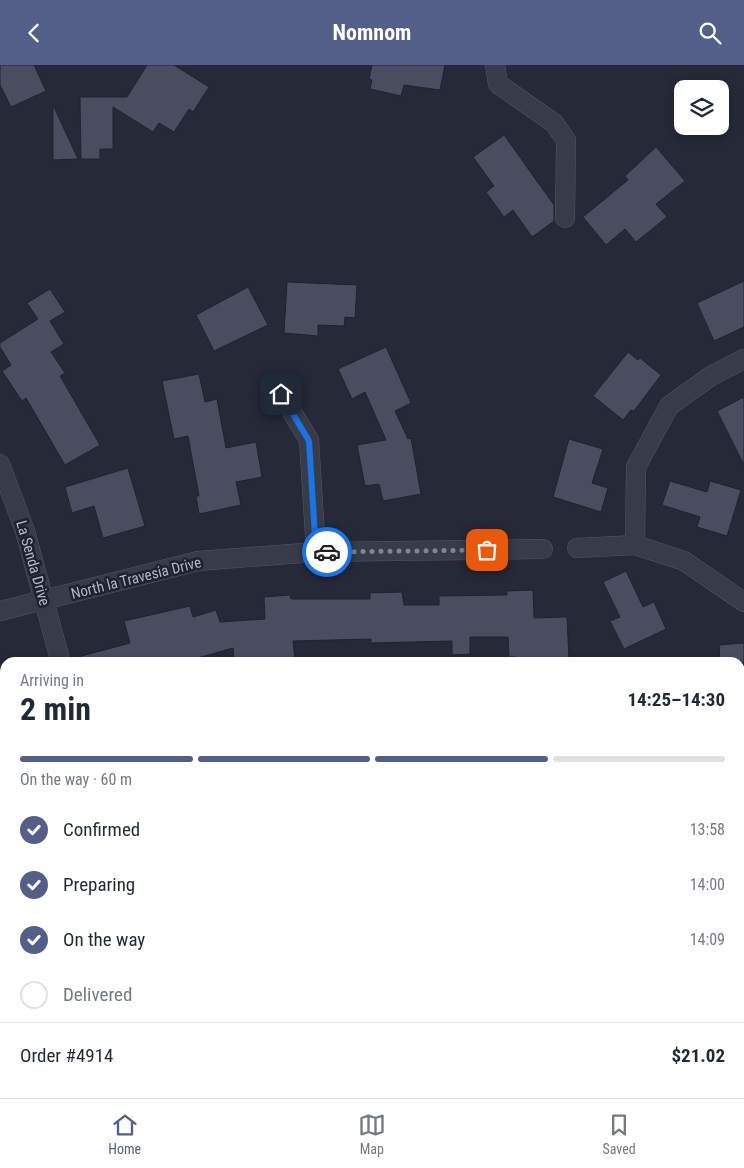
<!DOCTYPE html>
<html lang="en">
<head>
<meta charset="utf-8">
<style>
  :root { --surface:#fff; --page:#f6f6f7; --text:#1f2937; --muted:#747a83; --line:#e0e1e3; --accent:#535f88 }
  body { margin:0; font-family:"Roboto Condensed",sans-serif; background:var(--page); color:var(--text); height:100vh; display:flex; flex-direction:column; font-size:19px; white-space:nowrap }
  * { box-sizing:border-box; margin:0 }
  p { font-size:16px; color:var(--muted) }
  .icon { flex:none; width:28px; height:28px; fill:none; stroke:currentColor; stroke-width:2; stroke-linecap:round; stroke-linejoin:round }
  .map { position:relative; flex:1; overflow:hidden }
  .sheet { position:absolute; left:0px; top:592px; width:745px; height:441px; display:flex; flex-direction:column; background:var(--surface); border-radius:15px 15px 0 0; box-shadow:0 2px 8px #0003 }
  .sheet>* { flex:none }
  .controls { position:absolute; left:674px; top:15px; display:grid; gap:10px }
  .controls a { display:grid; place-items:center; width:55px; height:55px; border-radius:10px; background:var(--surface); box-shadow:0 2px 8px #0003; font-size:25px }
  .pin { position:absolute; display:grid; place-items:center; width:42px; height:42px; color:#fff; margin:-21px; border-radius:10px; box-shadow:0 2px 8px #0006 }
  .courier { position:absolute; display:grid; place-items:center; width:50px; height:50px; margin:-25px; border:4px solid #1a73e8; border-radius:50%; background:#fff; color:#222; box-shadow:0 1px 6px #0007 }
  .head em { font-style:normal; font-weight:700 }
  .head div { display:flex; flex-direction:column-reverse }
  .head { display:flex; align-items:center; justify-content:space-between; height:85px; padding:0 20px }
  h1 { font-size:32px; font-weight:700; line-height:38px }
  .bar { display:grid; grid-template-columns:repeat(4,1fr); gap:8px 5px; align-content:center; height:60px; padding:0 20px }
  .bar i { height:6px; border-radius:4px; background:var(--line) }
  .bar .selected { background:var(--accent) }
  .bar p { grid-column:span 4 }
  .line { display:flex; align-items:center; gap:12px; padding:0 20px; border-top:1px solid var(--line) }
  .line div { flex:1 }
  ol { padding:0 20px; list-style:none }
  li { display:flex; align-items:center; gap:15px; height:55px }
  li p { margin-inline-start:auto }
  li .icon { padding:5px; border-radius:50%; background:var(--accent); color:#fff; stroke-width:4 }
  li:last-child { color:var(--muted) }
  li i { width:28px; height:28px; border:2px solid var(--line); border-radius:50% }
  header { display:flex; justify-content:space-between; align-items:center; height:65px; padding:0 20px; background:var(--accent); color:#fff; font-size:22px; font-weight:700 }
  .menu { display:flex; justify-content:space-around; align-items:center; height:70px; border-top:1px solid var(--line); background:var(--surface); font-size:14px; color:var(--muted) }
  .menu a { display:grid; justify-items:center; gap:2px }
  .menu .selected { color:var(--accent) }
  .map>svg:first-child { display:block }
</style>
</head>
<body>
<header><svg class="icon" aria-label="back" viewBox="0 0 24 24"><path d="M15 5l-7 7 7 7"/></svg>Nomnom<svg class="icon" aria-label="search" viewBox="0 0 24 24"><circle cx="10" cy="10" r="6"/><path d="M15 15l6 6"/></svg></header>
<div class="map">
<svg width="744" height="1033" viewBox="0 0 744 1033">
  <rect width="100%" height="100%" fill="#252938"/>
  <!-- green -->
  <path fill="#2b393d" d="M 5,735 L 5,1029 L 740,1029 L 740,781 L 744,783 L 744,1033 L 0,1033 L 0,736 Z"/>
  <!-- building -->
  <g fill="#494d5f" stroke="#1f2330">
    <path d="M 0,0 L 34,0 L 46,26 L 11,42 L 0,20 Z"/>
    <path d="M 147,0 L 174,0 L 209,22 L 193,47 L 189,44 L 174,67 L 159,58 L 153,67 L 113,42 L 113,84 L 100,84 L 100,94 L 81,94 L 80,32 L 127,32 Z"/>
    <path d="M 372,0 L 445,0 L 440,25 L 404,20 L 401,31 L 370,24 L 372,15 L 369,14 Z"/>
    <path d="M 53,40 L 78,94 L 53,95 Z"/>
    <path d="M 504,70 L 554,140 L 554,156 L 532,172 L 513,145 L 504,152 L 486,127 L 494,121 L 473,92 Z"/>
    <path d="M 656,82 L 685,116 L 656,139 L 667,152 L 636,177 L 625,164 L 606,180 L 583,152 L 628,115 L 625,111 Z"/>
    <path d="M 744,216 L 744,262 L 714,276 L 697,238 Z"/>
    <path d="M 287,217 L 357,220 L 355,253 L 345,252 L 344,261 L 318,260 L 318,271 L 284,268 Z"/>
    <path d="M 248,222 L 268,260 L 214,286 L 196,250 Z"/>
    <path d="M 50,224 L 65,247 L 50,256 L 64,279 L 51,287 L 65,308 L 60,311 L 100,380 L 65,400 L 26,333 L 22,336 L 2,306 L 11,300 L 0,282 L 0,278 L 38,254 L 27,238 Z"/>
    <path d="M 386,282 L 411,338 L 395,346 L 408,374 L 411,373 L 421,429 L 383,436 L 379,419 L 365,421 L 357,380 L 386,375 L 365,327 L 352,334 L 338,304 Z"/>
    <path d="M 628,287 L 638,295 L 640,293 L 661,310 L 634,346 L 631,345 L 623,355 L 593,331 Z"/>
    <path d="M 199,309 L 205,337 L 217,334 L 226,383 L 256,377 L 262,412 L 236,417 L 241,440 L 199,449 L 196,431 L 199,431 L 188,371 L 174,374 L 162,316 Z"/>
    <path d="M 744,332 L 744,400 L 717,346 Z"/>
    <path d="M 569,374 L 603,384 L 592,418 L 608,423 L 601,447 L 553,432 Z"/>
    <path d="M 128,403 L 145,461 L 103,473 L 94,441 L 72,448 L 65,422 Z"/>
    <path d="M 670,416 L 707,427 L 710,416 L 741,425 L 727,471 L 697,462 L 700,452 L 662,440 Z"/>
    <path d="M 626,506 L 643,542 L 654,537 L 666,564 L 624,584 L 610,556 L 620,552 L 603,517 Z"/>
    <path d="M 533,525 L 534,553 L 567,552 L 569,594 L 516,598 L 516,592 L 509,592 L 508,572 L 470,572 L 470,589 L 452,590 L 452,576 L 371,578 L 371,574 L 293,576 L 295,595 L 234,598 L 233,583 L 180,598 L 79,598 L 78,592 L 130,578 L 124,556 L 190,541 L 193,552 L 216,545 L 220,557 L 265,554 L 264,532 L 290,530 L 291,534 L 370,534 L 370,528 L 402,527 L 404,540 L 439,540 L 439,531 L 507,530 L 507,526 Z"/>
    <path d="M 744,578 L 744,598 L 720,598 L 719,580 Z"/>
  </g>
  <g fill="none" stroke-linecap="round" stroke-linejoin="round">
    <!-- street casing -->
    <g stroke="#535764" stroke-width="20">
      <g id="street">
        <path d="M 495,0 L 498,19 L 554,58 L 566,75 L 565,153"/>
        <path d="M 281,329 L 309,375 L 316,487"/>
        <path d="M 0,399 L 25,466 L 61,598"/>
        <path d="M 635,480 L 636,402 L 669,341 L 711,311 L 744,294"/>
        <path d="M 577,483 L 635,480 L 684,496 L 744,537"/>
        <path d="M 0,546 L 198,496 L 316,487 L 543,484"/>
      </g>
    </g>
    <!-- secondary casing -->
    <g stroke="#535764" stroke-width="29">
      <g id="secondary">
        <path d="M 740,722 L 744,723"/>
        <path d="M 0,724 L 5,723"/>
      </g>
    </g>
    <!-- street -->
    <use href="#street" stroke="#383c49" stroke-width="19"/>
    <!-- secondary -->
    <use href="#secondary" stroke="#474a5b" stroke-width="28"/>
  </g>
  <g fill="none" stroke-linecap="round" stroke-linejoin="round">
    <!-- done -->
    <path stroke="#828593" stroke-width="5" stroke-dasharray="0 9" d="M 327,487 L 487,485"/>
    <!-- route -->
    <path stroke="#1a73e8" stroke-width="6" d="M 281,329 L 309,376 L 316,487 L 327,487"/>
  </g>
  <g text-anchor="middle" dominant-baseline="central" stroke-width="5" stroke-linejoin="round" paint-order="stroke">
    <!-- street labels -->
    <g font-size="15" fill="#b4b7c4" stroke="#1e212e">
      <text transform="translate(33 498) rotate(74)">La Senda Drive</text>
      <text transform="translate(136 513) rotate(-14)">North la Travesia Drive</text>
    </g>
  </g>
</svg>
<div class="controls">
<a><svg class="icon" aria-label="layers" viewBox="0 0 24 24"><path d="M12 4l9 5-9 5-9-5zM3 14l9 5 9-5"/></svg></a>
</div>
<div class="pin" style="left:487px;top:485px;background:#ea580c"><svg class="icon" aria-label="bag" viewBox="0 0 24 24"><path d="M5 8h14l-1 12H6zM9 8a3 3 0 0 1 6 0"/></svg></div>
<div class="pin" style="left:281px;top:329px;background:#1f2937"><svg class="icon" aria-label="home" viewBox="0 0 24 24"><path d="M3 11l9-7 9 7M6 9v11h12V9"/></svg></div>
<div class="courier" style="left:327px;top:487px"><svg class="icon" aria-label="car" viewBox="0 0 24 24"><path d="M5 17H2v-5l4-1 3-4h7l3 4 3 1v5h-3M9 17h6M6 11h13"/><circle cx="7" cy="17" r="2"/><circle cx="17" cy="17" r="2"/></svg></div>
<section class="sheet">
<div class="head"><div><h1>2 min</h1><p>Arriving in</p></div><em>14:25–14:30</em></div>
<div class="bar"><i class="selected"></i><i class="selected"></i><i class="selected"></i><i></i><p>On the way · 60 m</p></div>
<ol>
<li><svg class="icon" aria-label="check" viewBox="0 0 24 24"><path d="M5 12l5 5 9-10"/></svg>Confirmed<p>13:58</p></li>
<li><svg class="icon" aria-label="check" viewBox="0 0 24 24"><path d="M5 12l5 5 9-10"/></svg>Preparing<p>14:00</p></li>
<li><svg class="icon" aria-label="check" viewBox="0 0 24 24"><path d="M5 12l5 5 9-10"/></svg>On the way<p>14:09</p></li>
<li><i></i>Delivered</li>
</ol>
<div class="line" style="height:65px"><div>Order #4914</div><b>$21.02</b></div>
</section>
</div>
<nav class="menu">
<a class="selected"><svg class="icon" aria-label="home" viewBox="0 0 24 24"><path d="M3 11l9-7 9 7M6 9v11h12V9"/></svg>Home</a>
<a><svg class="icon" aria-label="map" viewBox="0 0 24 24"><path d="M3 6l6-2 6 2 6-2v14l-6 2-6-2-6 2zM9 4v14M15 6v14"/></svg>Map</a>
<a><svg class="icon" aria-label="saved" viewBox="0 0 24 24"><path d="M7 4h10v16l-5-4-5 4z"/></svg>Saved</a>
</nav>
</body>
</html>
